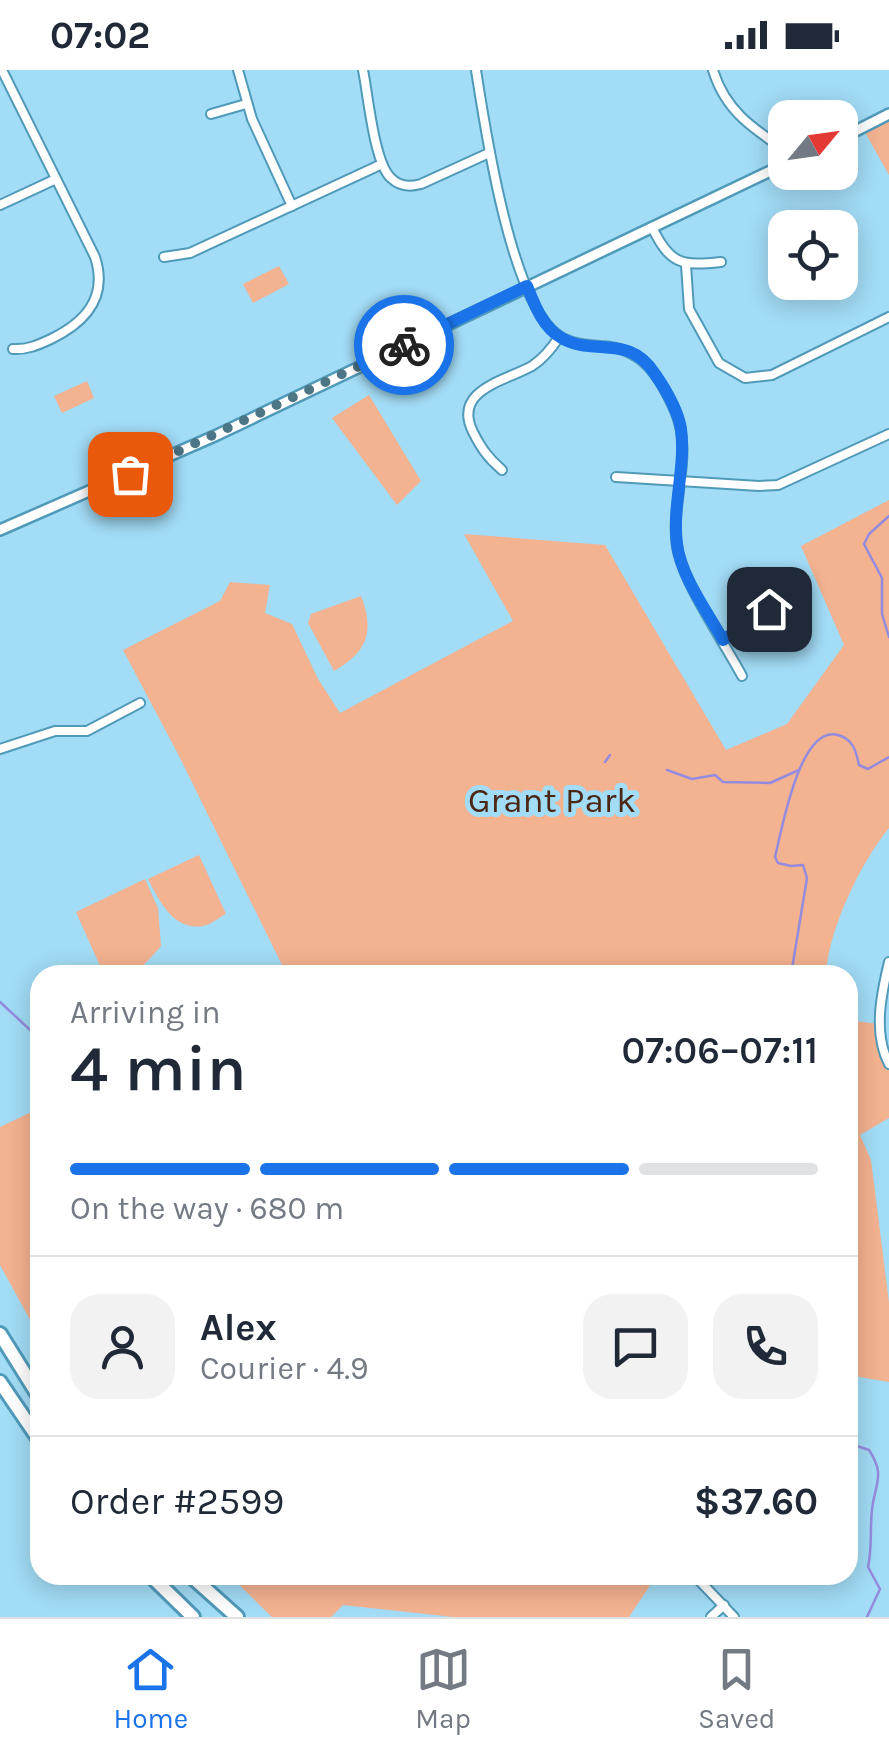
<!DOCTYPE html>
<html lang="en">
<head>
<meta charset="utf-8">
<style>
  :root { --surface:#fff; --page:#f2f2f3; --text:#1f2937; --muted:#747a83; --line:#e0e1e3; --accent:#1a73e8 }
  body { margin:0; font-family:Karla,sans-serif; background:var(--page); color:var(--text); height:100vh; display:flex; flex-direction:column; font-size:38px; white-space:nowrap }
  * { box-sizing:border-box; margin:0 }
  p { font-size:32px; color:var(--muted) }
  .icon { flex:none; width:55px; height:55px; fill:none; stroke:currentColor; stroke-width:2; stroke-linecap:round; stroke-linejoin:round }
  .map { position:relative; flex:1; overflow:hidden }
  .details { position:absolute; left:30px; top:895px; width:828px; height:620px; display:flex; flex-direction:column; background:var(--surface); border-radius:30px; box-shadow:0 5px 25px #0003 }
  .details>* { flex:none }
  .needle { width:65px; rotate:61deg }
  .fabs { position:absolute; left:768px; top:30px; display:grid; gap:20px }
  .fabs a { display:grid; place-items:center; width:90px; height:90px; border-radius:20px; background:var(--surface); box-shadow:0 5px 25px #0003; font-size:50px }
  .pin { position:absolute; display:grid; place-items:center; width:85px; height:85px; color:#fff; margin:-42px; border-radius:20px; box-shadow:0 5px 15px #0006 }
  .courier { position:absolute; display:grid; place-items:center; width:100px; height:100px; margin:-50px; border:8px solid #1a73e8; border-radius:50%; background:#fff; color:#222; box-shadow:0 2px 12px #0007 }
  .headline em { font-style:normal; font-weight:600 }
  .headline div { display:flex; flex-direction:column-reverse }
  .headline { display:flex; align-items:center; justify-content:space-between; height:170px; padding:0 40px }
  h1 { font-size:65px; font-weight:600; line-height:75px }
  .bar { display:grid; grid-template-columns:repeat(4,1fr); gap:15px 10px; align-content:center; height:120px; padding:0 40px }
  .bar i { height:12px; border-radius:8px; background:var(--line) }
  .bar .active { background:var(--accent) }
  .bar p { grid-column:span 4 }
  .line { display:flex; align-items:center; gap:25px; padding:0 40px; border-top:2px solid var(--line) }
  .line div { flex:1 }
  .round { display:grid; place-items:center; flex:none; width:105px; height:105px; border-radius:30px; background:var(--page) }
  .status { display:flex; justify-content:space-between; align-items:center; height:70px; padding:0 50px; background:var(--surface); direction:ltr }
  .status svg { height:28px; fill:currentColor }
  .dock { display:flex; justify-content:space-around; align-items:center; height:140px; border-top:2px solid var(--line); background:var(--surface); font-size:28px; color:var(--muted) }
  .dock a { display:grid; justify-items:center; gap:5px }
  .dock .active { color:var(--accent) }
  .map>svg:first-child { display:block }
</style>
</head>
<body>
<div class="status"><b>07:02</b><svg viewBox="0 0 49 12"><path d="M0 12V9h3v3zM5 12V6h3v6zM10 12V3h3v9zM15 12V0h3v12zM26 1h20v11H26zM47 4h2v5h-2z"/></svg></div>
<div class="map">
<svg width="889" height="1547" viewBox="0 0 889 1547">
  <rect width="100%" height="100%" fill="#a2dcf6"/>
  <!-- green -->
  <g fill="#f3b290">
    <path d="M 889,44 L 889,105 L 862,57 Z"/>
    <path d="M 279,196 L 289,214 L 253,233 L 243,214 Z"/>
    <path d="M 87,311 L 94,328 L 62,343 L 54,326 Z"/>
    <path d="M 369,325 L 421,411 L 397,435 L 332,348 Z"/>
    <path d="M 889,430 L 889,758 C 861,792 828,860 826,905 L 287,905 L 178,684 L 123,580 L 220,531 L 230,512 L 270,515 L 265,543 L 292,554 L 318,609 L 340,643 L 513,551 L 464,464 L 605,475 L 726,680 L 787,654 L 844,575 L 801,476 Z"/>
    <path d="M 361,526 C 375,562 367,582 334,601 L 308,553 L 311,544 Z"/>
    <path d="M 199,785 L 226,844 C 220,847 210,855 203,856 C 173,861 159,830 148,809 Z"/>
    <path d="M 145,809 L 158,838 L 161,876 C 139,901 138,905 104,905 L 76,842 Z"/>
    <path d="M 848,950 L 879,954 L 889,994 L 889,1048 L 860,1065 L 871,1090 L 889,1233 L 889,1312 L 848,1305 Z"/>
    <path d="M 40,1038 L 40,1268 L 0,1195 L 0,1057 Z"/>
    <path d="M 229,1505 L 657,1505 L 629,1547 L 453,1547 L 343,1535 L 331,1547 L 272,1547 Z"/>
  </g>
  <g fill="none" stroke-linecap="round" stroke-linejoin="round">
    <!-- stream -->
    <g stroke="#958bde" stroke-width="2.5">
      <path d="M 889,446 L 869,464 L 864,474 L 882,508 L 882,544 L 889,567"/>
      <path d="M 605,692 L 610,685"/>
      <path d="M 667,700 L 692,709 L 715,705 L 723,712 L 770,713 L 799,700"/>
      <path d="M 791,905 L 807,808 L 803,795 L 791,796 L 778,793 L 775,787 C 782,759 800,654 838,665 C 853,669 856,681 859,695 L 868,699 L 889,687"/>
      <path d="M 0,932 L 40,969"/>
      <path d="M 848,1307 L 853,1324 L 849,1368 L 854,1375 L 869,1380 C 884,1403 877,1410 873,1433 C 869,1454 873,1475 868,1497 L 880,1519 L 867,1547"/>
      <path d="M 531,1505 C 561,1511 583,1516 611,1505"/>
    </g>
    <!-- minor casing -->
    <g stroke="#509ab9" stroke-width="12">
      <g id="minor">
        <path d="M 2,0 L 95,187 C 108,227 86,252 51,269 C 38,275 27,280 13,279"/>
        <path d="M 238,0 L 252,49 L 292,136"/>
        <path d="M 363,0 C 368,24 374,93 391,108 C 400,117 410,117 421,114 L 489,83"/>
        <path d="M 476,0 C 485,58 511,232 558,265 C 570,274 587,275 601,276 C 642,277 660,307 675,341 C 694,383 670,434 677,477 C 683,513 724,572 742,606"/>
        <path d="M 713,0 C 725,40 752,58 785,80"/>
        <path d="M 211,44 L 246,34"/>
        <path d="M 0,135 L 56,109"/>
        <path d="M 652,157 C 670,195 682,196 721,192"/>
        <path d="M 164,187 L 190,183 L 382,94"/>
        <path d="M 686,195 L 689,239 L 719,293 L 745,308 L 772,305 L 889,247"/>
        <path d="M 502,400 C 488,388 481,378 473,362 C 452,320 505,311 532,296 C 544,288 552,278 559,267"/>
        <path d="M 616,407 L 759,416 L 778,415 L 889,364"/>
        <path d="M 723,570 L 758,549 L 774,532"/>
        <path d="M 0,679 L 55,661 L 87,661 L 140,633"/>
        <path d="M 889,892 C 881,925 873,963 889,994"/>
        <path d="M 694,1505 L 734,1547"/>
        <path d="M 711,1547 L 724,1535"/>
      </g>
    </g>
    <!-- tertiary casing -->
    <g stroke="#509ab9" stroke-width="14">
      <g id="tertiary">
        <path d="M 840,69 L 889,44"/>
        <path d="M 0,460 L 217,365 L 785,94"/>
      </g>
    </g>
    <!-- motorway casing -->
    <g stroke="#509ab9" stroke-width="18">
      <g id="motorway">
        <path d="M 0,1264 L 40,1328"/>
        <path d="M 0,1312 L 40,1371"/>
        <path d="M 150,1505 L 193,1547"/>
        <path d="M 190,1505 L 237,1547"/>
      </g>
    </g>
    <!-- minor -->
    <use href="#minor" stroke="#fff" stroke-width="8"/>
    <!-- tertiary -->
    <use href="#tertiary" stroke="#fff" stroke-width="9"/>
    <!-- motorway -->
    <use href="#motorway" stroke="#fff" stroke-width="12"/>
  </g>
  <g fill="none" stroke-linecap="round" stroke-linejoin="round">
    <!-- done -->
    <path stroke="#4c7586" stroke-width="10" stroke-dasharray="0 18" d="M 130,404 L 404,275"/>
    <!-- route -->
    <path stroke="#1a73e8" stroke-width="12" d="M 404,275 L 527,216 C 535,235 542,256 560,267 C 592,288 629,262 655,304 C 666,320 678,340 681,359 C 686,397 672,436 677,474 C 681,507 707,541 723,570 L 769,539"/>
  </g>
  <g text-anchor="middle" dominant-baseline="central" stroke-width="10" stroke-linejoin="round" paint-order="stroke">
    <!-- park labels -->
    <g font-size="35" fill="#4a2714" stroke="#a2dcf6">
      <text x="552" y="730">Grant Park</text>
    </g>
  </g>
</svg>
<div class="fabs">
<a><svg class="needle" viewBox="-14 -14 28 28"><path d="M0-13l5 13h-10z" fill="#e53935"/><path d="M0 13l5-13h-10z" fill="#747a83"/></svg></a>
<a><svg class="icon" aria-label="locate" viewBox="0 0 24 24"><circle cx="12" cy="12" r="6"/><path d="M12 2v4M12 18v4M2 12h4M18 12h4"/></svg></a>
</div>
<div class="pin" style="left:130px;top:404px;background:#ea580c"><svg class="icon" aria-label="bag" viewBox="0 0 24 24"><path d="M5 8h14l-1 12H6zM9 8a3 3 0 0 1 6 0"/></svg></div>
<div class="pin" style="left:769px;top:539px;background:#1f2937"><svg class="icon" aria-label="home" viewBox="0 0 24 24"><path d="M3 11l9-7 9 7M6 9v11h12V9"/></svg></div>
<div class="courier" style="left:404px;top:275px"><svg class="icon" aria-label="bike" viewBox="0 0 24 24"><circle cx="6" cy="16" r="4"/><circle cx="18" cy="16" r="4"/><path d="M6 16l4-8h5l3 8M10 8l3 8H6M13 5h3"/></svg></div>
<section class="details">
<div class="headline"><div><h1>4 min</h1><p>Arriving in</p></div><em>07:06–07:11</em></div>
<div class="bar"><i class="active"></i><i class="active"></i><i class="active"></i><i></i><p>On the way · 680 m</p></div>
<div class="line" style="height:180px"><a class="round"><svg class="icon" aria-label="person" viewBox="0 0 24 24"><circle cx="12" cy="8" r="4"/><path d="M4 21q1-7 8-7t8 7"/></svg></a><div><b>Alex</b><p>Courier · 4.9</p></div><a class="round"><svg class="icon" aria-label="chat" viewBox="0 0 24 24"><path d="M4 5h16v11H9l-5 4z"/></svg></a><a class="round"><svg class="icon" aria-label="phone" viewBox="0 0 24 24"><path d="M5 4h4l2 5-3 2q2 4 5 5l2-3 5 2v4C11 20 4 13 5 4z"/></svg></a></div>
<div class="line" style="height:130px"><div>Order #2599</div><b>$37.60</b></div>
</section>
</div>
<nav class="dock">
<a class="active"><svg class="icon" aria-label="home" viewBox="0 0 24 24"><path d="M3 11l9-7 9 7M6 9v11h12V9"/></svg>Home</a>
<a><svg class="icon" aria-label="map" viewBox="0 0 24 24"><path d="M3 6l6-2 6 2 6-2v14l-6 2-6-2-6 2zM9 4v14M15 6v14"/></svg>Map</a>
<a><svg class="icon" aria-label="saved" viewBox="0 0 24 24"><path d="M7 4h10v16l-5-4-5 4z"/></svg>Saved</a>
</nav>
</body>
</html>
